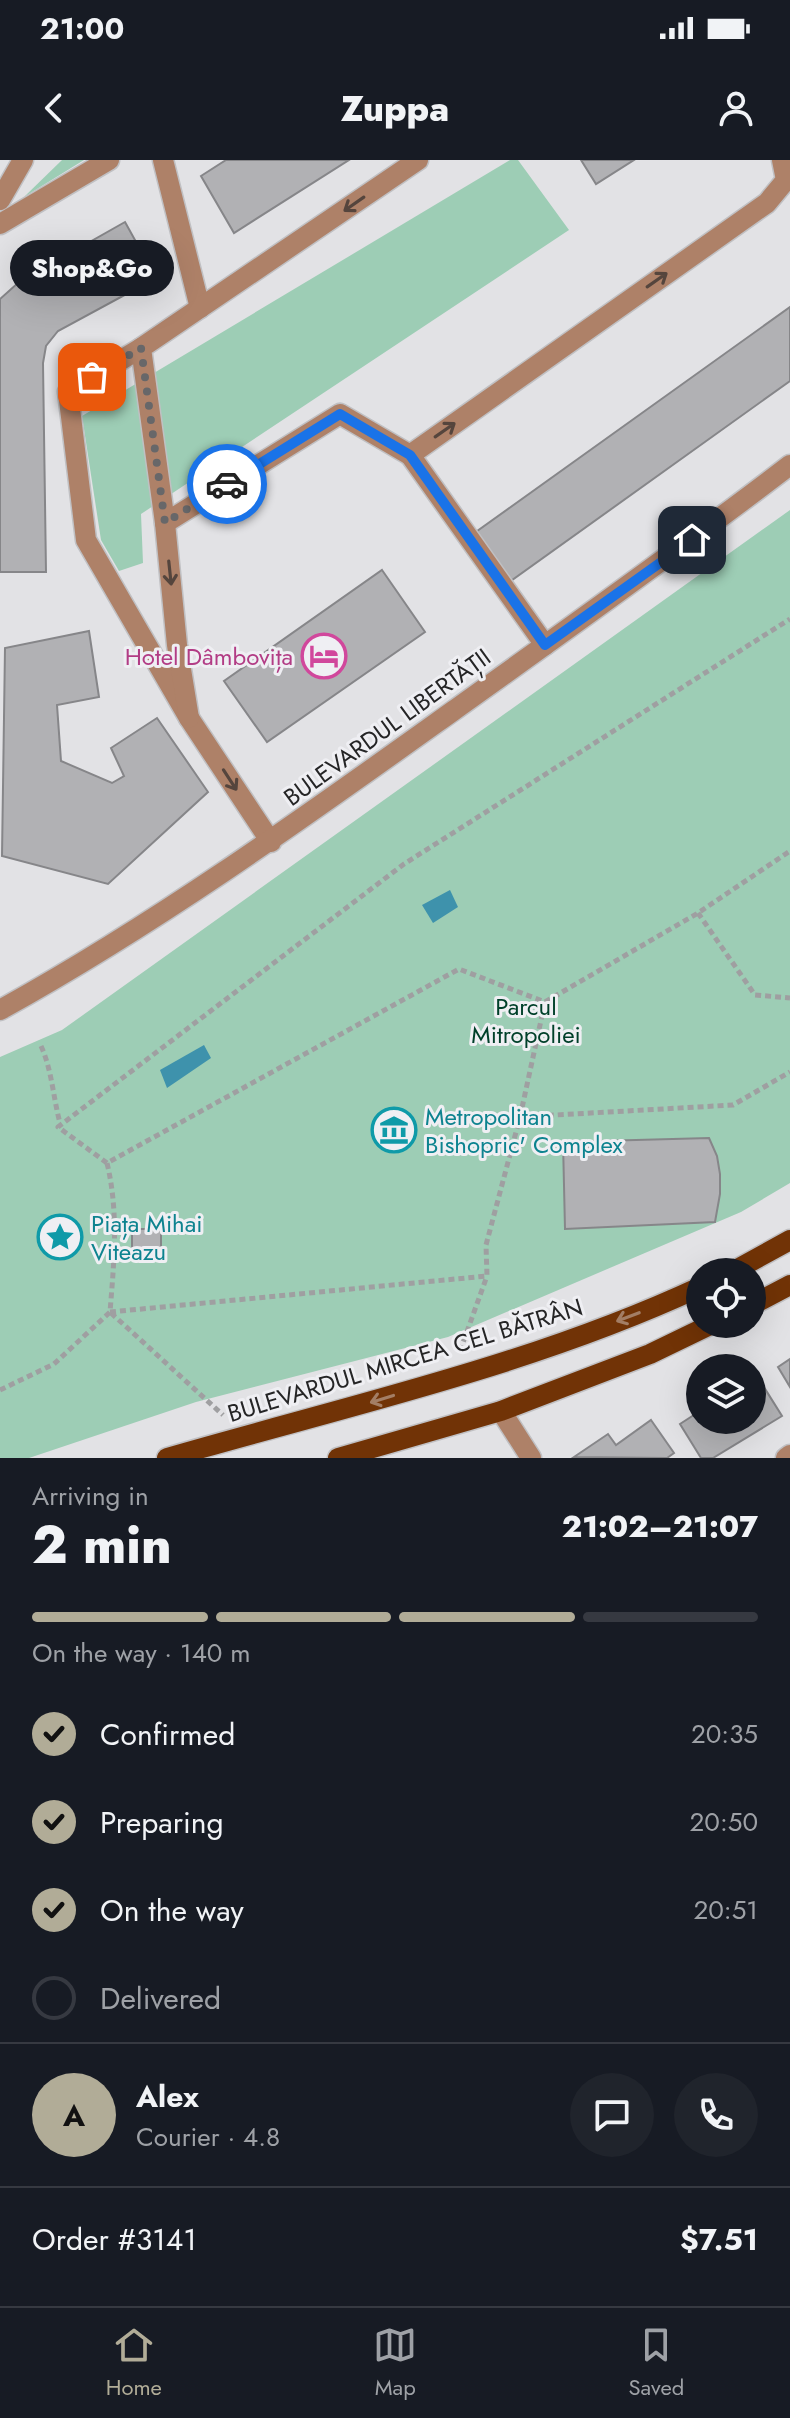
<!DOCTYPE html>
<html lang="en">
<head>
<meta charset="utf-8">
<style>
  :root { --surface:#171b24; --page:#20242c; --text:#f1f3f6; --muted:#9ea1a6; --line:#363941; --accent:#b1ac97 }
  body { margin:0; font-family:Jost,sans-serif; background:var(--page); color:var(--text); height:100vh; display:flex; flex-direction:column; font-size:30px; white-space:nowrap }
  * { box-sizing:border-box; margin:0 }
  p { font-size:26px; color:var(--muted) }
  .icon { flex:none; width:44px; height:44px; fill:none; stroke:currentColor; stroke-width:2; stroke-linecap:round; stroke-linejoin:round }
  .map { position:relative; height:1298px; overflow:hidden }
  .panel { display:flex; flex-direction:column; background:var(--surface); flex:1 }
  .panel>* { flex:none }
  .fabs { position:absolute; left:686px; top:1098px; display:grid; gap:16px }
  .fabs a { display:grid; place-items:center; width:80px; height:80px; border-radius:50%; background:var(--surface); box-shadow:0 8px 32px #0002; font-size:40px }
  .pin { position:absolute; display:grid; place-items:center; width:68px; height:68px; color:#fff; margin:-34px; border-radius:16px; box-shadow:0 4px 12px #0006 }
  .courier { position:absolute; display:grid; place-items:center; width:80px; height:80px; margin:-40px; border:6px solid #1a73e8; border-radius:50%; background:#fff; color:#222; box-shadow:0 2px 10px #0007 }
  .bubble { position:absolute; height:56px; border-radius:28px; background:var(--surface); box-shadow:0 8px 32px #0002; font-size:26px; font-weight:800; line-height:56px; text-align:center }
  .head em { font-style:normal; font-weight:800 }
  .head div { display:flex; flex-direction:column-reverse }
  .head { display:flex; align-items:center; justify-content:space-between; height:136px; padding:0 32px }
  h1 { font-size:52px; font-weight:800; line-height:60px }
  .bar { display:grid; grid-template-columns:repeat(4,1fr); gap:12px 8px; align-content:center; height:96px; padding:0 32px }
  .bar i { height:10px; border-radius:6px; background:var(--line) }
  .bar .selected { background:var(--accent) }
  .bar p { grid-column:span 4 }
  .line { display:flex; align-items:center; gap:20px; padding:0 32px; border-top:2px solid var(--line) }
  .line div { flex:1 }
  .round { display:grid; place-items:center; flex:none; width:84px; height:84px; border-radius:42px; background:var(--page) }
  ol { padding:0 32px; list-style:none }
  li { display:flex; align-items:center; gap:24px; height:88px }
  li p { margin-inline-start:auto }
  li .icon { padding:8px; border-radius:50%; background:var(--accent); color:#111; stroke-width:4 }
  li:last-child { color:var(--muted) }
  li i { width:44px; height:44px; border:4px solid var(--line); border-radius:50% }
  .status { display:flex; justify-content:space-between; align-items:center; height:56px; padding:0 40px; background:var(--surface); direction:ltr }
  .status svg { height:22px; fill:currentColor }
  header { display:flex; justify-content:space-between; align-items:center; height:104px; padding:0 32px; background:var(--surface); font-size:36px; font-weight:800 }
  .tabs { display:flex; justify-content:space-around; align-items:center; height:112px; border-top:2px solid var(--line); background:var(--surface); font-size:22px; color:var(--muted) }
  .tabs a { display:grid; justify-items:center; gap:4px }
  .tabs .selected { color:var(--accent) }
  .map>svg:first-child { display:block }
</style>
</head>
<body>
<div class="status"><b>21:00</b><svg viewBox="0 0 49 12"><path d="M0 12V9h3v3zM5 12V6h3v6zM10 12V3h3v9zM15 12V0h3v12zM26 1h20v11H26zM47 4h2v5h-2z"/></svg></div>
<header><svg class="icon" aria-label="back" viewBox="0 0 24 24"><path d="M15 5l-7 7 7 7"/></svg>Zuppa<svg class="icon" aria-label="person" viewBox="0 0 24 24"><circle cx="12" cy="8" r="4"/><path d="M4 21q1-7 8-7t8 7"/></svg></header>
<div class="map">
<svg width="790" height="1298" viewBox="0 0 790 1298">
  <rect width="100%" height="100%" fill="#e2e2e5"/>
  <!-- green -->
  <g fill="#9dcdb5">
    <path d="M 62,0 L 84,0 L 24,37 Z"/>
    <path d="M 510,0 L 518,0 L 569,70 L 141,354 L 143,403 L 119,411 L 101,380 L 82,256 Z"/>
    <path d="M 790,350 L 790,1023 L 741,1052 L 448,1177 L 196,1242 L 29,1298 L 0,1298 L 0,897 L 62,870 Z"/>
  </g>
  <!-- water -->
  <g fill="#3e92ac">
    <path d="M 450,730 L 458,747 L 433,763 L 422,745 Z"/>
    <path d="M 204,885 L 211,898 L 167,928 L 160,910 Z"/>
  </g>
  <!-- building -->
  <g fill="#b1b1b4" stroke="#868689" stroke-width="2">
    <path d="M 226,0 L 349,0 L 234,73 L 201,16 Z"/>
    <path d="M 581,0 L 634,0 L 596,24 Z"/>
    <path d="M 125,62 L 156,118 L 58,171 L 46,186 L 43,203 L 46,412 L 0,412 L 0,139 L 19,122 Z"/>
    <path d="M 790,147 L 790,221 L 508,423 L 473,374 Z"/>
    <path d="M 382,410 L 425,472 L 267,582 L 224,521 Z"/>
    <path d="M 89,471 L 99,537 L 57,545 L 61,601 L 112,623 L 124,616 L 111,588 L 157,558 L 208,632 L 108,724 L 2,696 L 5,488 Z"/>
    <path d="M 709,978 L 717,996 L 720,1014 L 720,1034 L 715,1062 L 565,1069 L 563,982 Z"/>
    <rect x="132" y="1069" width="29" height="26"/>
    <path d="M 790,1199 L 790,1227 L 778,1207 Z"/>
    <path d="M 757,1216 L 782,1256 L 713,1298 L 701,1298 L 680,1264 L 700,1251 L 700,1260 L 752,1260 L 752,1219 Z"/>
    <path d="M 651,1260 L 674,1293 L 667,1298 L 574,1297 L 608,1274 L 616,1285 Z"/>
  </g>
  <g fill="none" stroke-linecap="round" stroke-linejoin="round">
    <!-- minor casing -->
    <g stroke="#c0c0c3" stroke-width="23">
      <g id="minor">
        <path d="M 163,0 L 200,148"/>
        <path d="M 0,40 L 23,0"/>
        <path d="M 0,64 L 109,0"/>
        <path d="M 141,188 L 68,232 L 86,380 L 189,558 L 271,682"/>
        <path d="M 410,295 L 545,485"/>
        <path d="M 165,363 L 340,254 L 410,295 L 767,43 L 786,20 L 782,0"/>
        <path d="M 189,558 L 177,485 L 165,363 L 141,188 L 418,0"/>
        <path d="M 0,850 C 159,762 306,656 453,551 C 566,470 679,390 790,305"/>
        <path d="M 501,1251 L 531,1298"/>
        <path d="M 786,1298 L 790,1295"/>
      </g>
    </g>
    <!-- major casing -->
    <g stroke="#c0c0c3" stroke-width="23">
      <g id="major">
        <path d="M 732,1112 L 790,1080"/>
        <path d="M 752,1145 L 790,1125"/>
        <path d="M 167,1298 C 346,1246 530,1206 700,1127"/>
        <path d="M 338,1298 L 501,1251 L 650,1194 L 712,1164"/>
      </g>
    </g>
    <!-- path -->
    <g stroke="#9f9fa1" stroke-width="5" stroke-dasharray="6 4" stroke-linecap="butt">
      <path d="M 698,753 L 755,835 L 790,838"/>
      <path d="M 41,886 C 52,910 53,937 60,963"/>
      <path d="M 520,957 L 545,842"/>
      <path d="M 107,1003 L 58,967 L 404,704 L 790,459"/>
      <path d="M 110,1152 L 487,1116 L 486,1085 L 520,957 L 733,945 L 790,912"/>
      <path d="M 111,1153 L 223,1255"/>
      <path d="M 460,1191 L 487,1116"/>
      <path d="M 0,1230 L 54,1204 L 110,1152 C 114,1102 119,1053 107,1003 L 459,809 L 545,842 L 698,753 L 790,691"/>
    </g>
    <!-- minor -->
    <use href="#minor" stroke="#ae8168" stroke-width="20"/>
    <!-- major -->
    <use href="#major" stroke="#713306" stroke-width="20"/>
  </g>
  <!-- one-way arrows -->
  <defs><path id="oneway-shaft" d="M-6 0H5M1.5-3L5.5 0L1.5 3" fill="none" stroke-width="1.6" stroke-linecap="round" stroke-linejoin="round" transform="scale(2)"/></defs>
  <g stroke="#55453d">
    <use href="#oneway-shaft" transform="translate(354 44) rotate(145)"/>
    <use href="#oneway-shaft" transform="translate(657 120) rotate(-35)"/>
    <use href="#oneway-shaft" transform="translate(445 270) rotate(-35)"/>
    <use href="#oneway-shaft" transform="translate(170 413) rotate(84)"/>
    <use href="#oneway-shaft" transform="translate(230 620) rotate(57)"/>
  </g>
  <g stroke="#a37e65">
    <use href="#oneway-shaft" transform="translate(628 1157) rotate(159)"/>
    <use href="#oneway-shaft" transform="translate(382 1239) rotate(163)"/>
  </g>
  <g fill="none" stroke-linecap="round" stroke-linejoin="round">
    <!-- done -->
    <path stroke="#676769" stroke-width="8" stroke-dasharray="0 14.4" d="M 92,217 L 141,188 L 165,363 L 227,324"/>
    <!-- route -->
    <path stroke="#1a73e8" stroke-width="10" d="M 227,324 L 340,254 L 410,295 L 545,485 L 692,380"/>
  </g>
  <!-- icons -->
  <defs>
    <g id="hotel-ring" transform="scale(2.3)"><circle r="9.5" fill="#efeff3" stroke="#d1479c" stroke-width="1.5"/><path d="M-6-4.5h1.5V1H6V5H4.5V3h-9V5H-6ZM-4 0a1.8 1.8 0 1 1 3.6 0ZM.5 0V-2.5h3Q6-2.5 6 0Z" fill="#d1479c"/></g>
    <g id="museum-ring" transform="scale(2.3)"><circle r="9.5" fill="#efeff3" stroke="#0f9aa8" stroke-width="1.5"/><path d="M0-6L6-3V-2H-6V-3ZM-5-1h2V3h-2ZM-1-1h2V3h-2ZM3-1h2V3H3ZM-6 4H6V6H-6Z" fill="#0f9aa8"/></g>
    <g id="sight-ring" transform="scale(2.3)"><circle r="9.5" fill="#efeff3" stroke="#0f9aa8" stroke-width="1.5"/><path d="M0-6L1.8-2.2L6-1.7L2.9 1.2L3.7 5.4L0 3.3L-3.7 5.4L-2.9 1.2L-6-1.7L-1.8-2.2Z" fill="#0f9aa8"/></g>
  </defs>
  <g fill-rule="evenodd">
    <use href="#hotel-ring" x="324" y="496"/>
    <use href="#museum-ring" x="394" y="970"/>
    <use href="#sight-ring" x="60" y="1077"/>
  </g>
  <g text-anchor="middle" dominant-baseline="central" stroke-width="6" stroke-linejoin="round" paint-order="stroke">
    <!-- hotel labels -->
    <g font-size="24" fill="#b23c85" stroke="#efeff3" text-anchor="end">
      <text x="293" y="496">Hotel Dâmbovița</text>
    </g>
    <!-- street labels -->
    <g font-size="24" fill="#252526" stroke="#efeff3">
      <text transform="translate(387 567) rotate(-36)">BULEVARDUL LIBERTĂȚII</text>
      <text transform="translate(405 1200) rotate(-17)">BULEVARDUL MIRCEA CEL BĂTRÂN</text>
    </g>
    <!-- park labels -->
    <g font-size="24" fill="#00402a" stroke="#efeff3">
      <text x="526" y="846">Parcul<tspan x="526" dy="28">Mitropoliei</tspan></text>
    </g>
    <!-- culture labels -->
    <g font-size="24" fill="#0d838f" stroke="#efeff3" text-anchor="start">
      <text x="425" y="956">Metropolitan<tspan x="425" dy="28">Bishopric' Complex</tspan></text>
      <text x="91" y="1063">Piața Mihai<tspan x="91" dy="28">Viteazu</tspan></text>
    </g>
  </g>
</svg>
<div class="fabs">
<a><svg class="icon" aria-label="locate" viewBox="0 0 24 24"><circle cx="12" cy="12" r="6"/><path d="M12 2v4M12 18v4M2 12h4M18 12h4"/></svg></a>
<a><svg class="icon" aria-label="layers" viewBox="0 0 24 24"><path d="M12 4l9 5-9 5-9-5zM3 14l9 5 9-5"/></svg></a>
</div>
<div class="pin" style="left:92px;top:217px;background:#ea580c"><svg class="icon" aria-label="bag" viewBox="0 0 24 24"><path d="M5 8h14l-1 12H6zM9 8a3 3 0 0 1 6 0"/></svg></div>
<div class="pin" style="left:692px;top:380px;background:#1f2937"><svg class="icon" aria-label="home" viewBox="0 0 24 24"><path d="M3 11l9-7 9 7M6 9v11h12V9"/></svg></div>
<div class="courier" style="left:227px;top:324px"><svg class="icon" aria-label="car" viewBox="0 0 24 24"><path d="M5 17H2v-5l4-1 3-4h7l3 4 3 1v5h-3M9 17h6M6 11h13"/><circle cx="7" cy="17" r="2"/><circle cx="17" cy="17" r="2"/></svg></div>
<div class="bubble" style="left:10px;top:80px;width:164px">Shop&amp;Go</div>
</div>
<section class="panel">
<div class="head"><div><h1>2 min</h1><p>Arriving in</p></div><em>21:02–21:07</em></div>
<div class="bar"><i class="selected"></i><i class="selected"></i><i class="selected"></i><i></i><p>On the way · 140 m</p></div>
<ol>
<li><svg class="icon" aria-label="check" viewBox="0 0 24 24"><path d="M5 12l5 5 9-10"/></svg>Confirmed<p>20:35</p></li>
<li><svg class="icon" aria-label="check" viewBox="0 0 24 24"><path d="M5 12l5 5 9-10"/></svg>Preparing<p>20:50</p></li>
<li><svg class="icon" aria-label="check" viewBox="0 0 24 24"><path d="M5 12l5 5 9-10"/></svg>On the way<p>20:51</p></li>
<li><i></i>Delivered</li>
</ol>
<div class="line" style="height:144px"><b class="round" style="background:var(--accent);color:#111">A</b><div><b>Alex</b><p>Courier · 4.8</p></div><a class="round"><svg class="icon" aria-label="chat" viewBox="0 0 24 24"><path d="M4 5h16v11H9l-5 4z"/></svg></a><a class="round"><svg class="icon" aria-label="phone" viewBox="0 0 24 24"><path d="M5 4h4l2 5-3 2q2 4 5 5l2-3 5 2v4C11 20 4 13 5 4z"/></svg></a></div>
<div class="line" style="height:104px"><div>Order #3141</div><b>$7.51</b></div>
</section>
<nav class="tabs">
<a class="selected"><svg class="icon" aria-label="home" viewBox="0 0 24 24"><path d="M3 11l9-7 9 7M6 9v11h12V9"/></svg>Home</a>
<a><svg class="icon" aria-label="map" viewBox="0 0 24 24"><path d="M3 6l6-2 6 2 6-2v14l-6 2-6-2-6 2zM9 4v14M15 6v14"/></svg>Map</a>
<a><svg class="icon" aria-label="saved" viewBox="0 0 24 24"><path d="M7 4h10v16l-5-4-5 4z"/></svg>Saved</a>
</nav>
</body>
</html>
